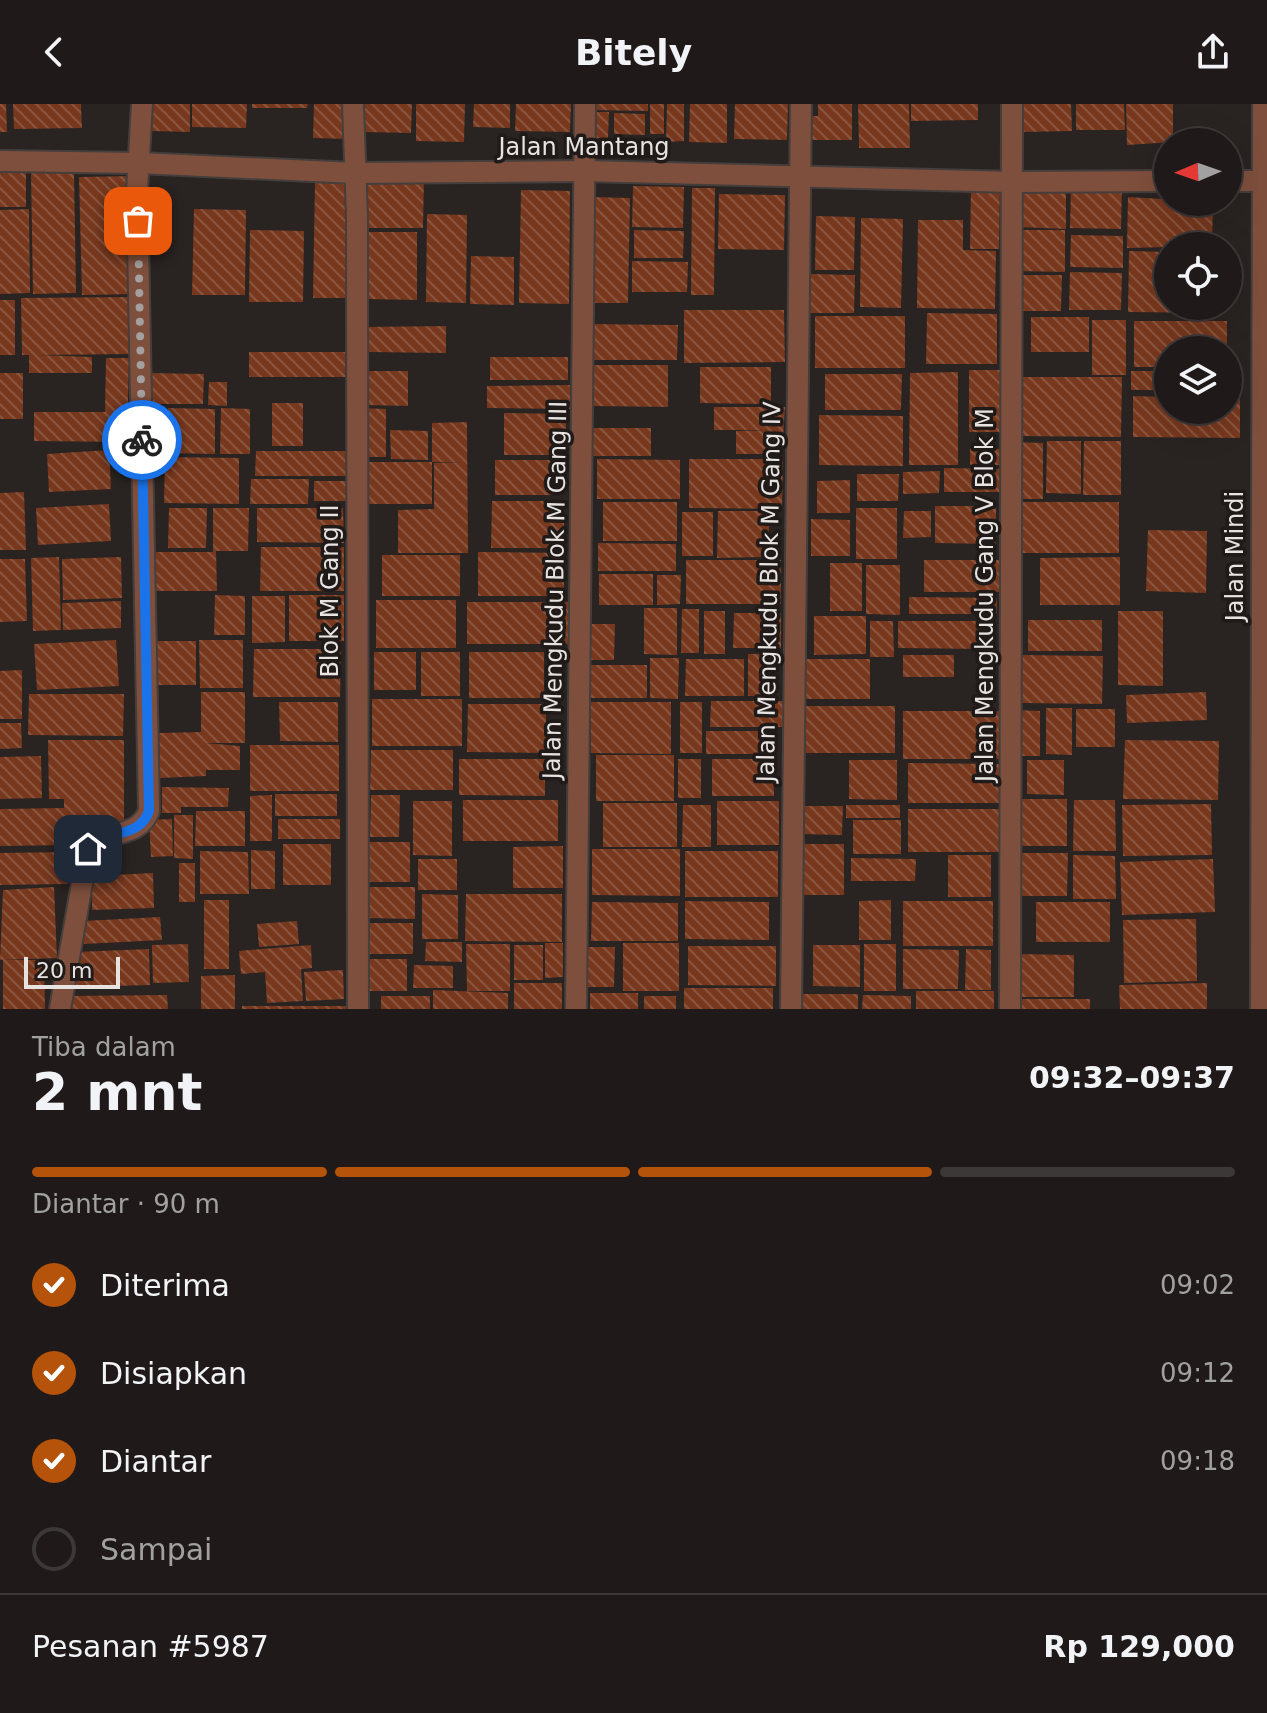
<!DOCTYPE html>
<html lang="id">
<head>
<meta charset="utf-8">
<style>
  :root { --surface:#1f1a19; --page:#272322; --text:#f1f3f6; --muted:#a1a1a2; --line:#3c3838; --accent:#b45309 }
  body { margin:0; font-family:"DejaVu Sans",sans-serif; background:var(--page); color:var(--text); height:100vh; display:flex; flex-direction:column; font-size:30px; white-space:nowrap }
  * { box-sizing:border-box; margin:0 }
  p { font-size:26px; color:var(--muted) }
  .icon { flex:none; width:44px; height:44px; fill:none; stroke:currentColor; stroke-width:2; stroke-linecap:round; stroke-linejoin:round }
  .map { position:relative; height:905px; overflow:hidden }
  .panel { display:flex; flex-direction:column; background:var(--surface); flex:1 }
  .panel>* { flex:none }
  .needle { width:52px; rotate:268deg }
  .tools { position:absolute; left:1154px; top:24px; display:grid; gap:16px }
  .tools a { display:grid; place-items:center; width:88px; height:88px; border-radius:50%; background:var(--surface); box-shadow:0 8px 32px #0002,0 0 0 2px var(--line); font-size:40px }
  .scale { position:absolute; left:24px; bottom:20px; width:96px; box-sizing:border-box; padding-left:8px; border:4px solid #e7e3e1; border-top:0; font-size:22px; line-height:28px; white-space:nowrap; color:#e7e3e1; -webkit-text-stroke:6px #201a18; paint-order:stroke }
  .pin { position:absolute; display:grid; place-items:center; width:68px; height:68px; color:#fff; margin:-34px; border-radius:16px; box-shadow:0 4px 12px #0006 }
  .courier { position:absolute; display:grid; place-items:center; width:80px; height:80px; margin:-40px; border:6px solid #1a73e8; border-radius:50%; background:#fff; color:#222; box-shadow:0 2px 10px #0007 }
  .headline em { font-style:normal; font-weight:700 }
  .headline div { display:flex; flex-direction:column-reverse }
  .headline { display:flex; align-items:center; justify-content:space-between; height:136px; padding:0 32px }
  h1 { font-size:52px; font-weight:700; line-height:60px }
  .bar { display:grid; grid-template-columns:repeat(4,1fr); gap:12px 8px; align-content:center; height:96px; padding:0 32px }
  .bar i { height:10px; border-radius:6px; background:var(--line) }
  .bar .current { background:var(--accent) }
  .bar p { grid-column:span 4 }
  .line { display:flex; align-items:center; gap:20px; padding:0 32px; border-top:2px solid var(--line) }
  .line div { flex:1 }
  ol { padding:0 32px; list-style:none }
  li { display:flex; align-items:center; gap:24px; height:88px }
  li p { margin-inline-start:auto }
  li .icon { padding:8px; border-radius:50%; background:var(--accent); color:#fff; stroke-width:4 }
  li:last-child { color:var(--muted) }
  li i { width:44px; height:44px; border:4px solid var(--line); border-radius:50% }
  header { display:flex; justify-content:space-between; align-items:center; height:104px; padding:0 32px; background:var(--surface); font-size:36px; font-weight:700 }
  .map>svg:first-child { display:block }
</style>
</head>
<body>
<header><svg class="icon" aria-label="back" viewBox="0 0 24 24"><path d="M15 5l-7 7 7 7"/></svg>Bitely<svg class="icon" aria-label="share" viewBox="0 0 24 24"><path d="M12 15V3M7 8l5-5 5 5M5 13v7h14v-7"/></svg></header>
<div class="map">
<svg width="1267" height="905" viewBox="0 0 1267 905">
  <defs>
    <pattern id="building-back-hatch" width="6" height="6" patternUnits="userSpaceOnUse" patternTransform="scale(2)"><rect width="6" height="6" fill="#77381e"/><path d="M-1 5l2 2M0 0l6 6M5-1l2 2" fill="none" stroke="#8a553e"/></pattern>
  </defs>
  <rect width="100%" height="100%" fill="#292321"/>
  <!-- building -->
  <g fill="url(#building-back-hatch)">
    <path d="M 0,0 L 6,0 L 7,28 L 0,28 Z"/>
    <path d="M 13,0 L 81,0 L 82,24 L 14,25 Z"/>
    <path d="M 153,0 L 190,0 L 190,28 L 152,27 Z"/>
    <path d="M 192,0 L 247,0 L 246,24 L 192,23 Z"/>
    <path d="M 252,0 L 308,0 L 307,4 L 252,4 Z"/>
    <path d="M 314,0 L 350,0 L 349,35 L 313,34 Z"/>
    <path d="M 365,0 L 412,0 L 411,29 L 365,28 Z"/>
    <path d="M 416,0 L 465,0 L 464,38 L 416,37 Z"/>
    <path d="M 474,0 L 510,0 L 510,24 L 473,23 Z"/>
    <path d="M 516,0 L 571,0 L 570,28 L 515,27 Z"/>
    <path d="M 587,0 L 648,0 L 648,7 L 587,6 Z"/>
    <rect x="650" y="0" width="14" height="30"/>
    <path d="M 667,0 L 684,0 L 684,37 L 666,38 Z"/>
    <path d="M 690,0 L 727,0 L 727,39 L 689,38 Z"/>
    <path d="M 735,0 L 788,0 L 787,36 L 734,35 Z"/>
    <path d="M 818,0 L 852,0 L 852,36 L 811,36 L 811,12 L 818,12 Z"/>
    <path d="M 858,0 L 909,0 L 910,44 L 859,44 Z"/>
    <path d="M 911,0 L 978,0 L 978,16 L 911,17 Z"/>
    <path d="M 1022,0 L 1071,0 L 1072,27 L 1022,28 Z"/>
    <path d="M 1076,0 L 1124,0 L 1125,26 L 1076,26 Z"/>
    <path d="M 1126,0 L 1173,0 L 1173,38 L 1127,41 Z"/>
    <path d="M 589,8 L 609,8 L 608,34 L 589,34 Z"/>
    <path d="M 614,9 L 645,10 L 645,31 L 614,30 Z"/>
    <path d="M 74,68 L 76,189 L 33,190 L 31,69 Z"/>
    <rect x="0" y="69" width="26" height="34"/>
    <path d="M 133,72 L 136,190 L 82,191 L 79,73 Z"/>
    <path d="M 362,73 L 424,74 L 423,124 L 362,124 Z"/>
    <path d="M 315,78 L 349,79 L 347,194 L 313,194 Z"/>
    <path d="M 1071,81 L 1122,82 L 1121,125 L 1070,124 Z"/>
    <path d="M 633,82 L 684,83 L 683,124 L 632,123 Z"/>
    <path d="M 971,82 L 1000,82 L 999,145 L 970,145 Z"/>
    <path d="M 692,84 L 715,84 L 714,191 L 691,191 Z"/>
    <path d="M 521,86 L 570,87 L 569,200 L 519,199 Z"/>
    <path d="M 1020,86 L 1066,87 L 1066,125 L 1020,123 Z"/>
    <path d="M 719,90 L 785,91 L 784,146 L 718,145 Z"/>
    <path d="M 592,93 L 630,94 L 628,199 L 591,199 Z"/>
    <path d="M 1128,93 L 1213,98 L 1212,142 L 1127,144 Z"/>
    <path d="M 29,105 L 30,189 L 0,190 L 0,106 Z"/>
    <path d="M 194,105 L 246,106 L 245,191 L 192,191 Z"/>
    <path d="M 427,110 L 467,111 L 466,199 L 426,198 Z"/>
    <path d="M 816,112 L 855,113 L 854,166 L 815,166 Z"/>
    <path d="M 861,114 L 903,115 L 901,204 L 860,203 Z"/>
    <path d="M 918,116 L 963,116 L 963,146 L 996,147 L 995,205 L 917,204 Z"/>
    <path d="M 250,126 L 304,127 L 303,198 L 249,198 Z"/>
    <path d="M 634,126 L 684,127 L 683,154 L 634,154 Z"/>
    <path d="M 1016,126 L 1065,126 L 1065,168 L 1015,167 Z"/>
    <path d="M 365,128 L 417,128 L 417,196 L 365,195 Z"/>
    <path d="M 1071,131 L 1123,132 L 1123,164 L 1070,163 Z"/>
    <path d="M 1129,147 L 1168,148 L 1168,202 L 1211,202 L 1211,209 L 1128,208 Z"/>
    <path d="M 471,152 L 514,153 L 514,201 L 470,200 Z"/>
    <path d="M 632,157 L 688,158 L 687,188 L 632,188 Z"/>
    <path d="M 1070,168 L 1122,169 L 1121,206 L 1069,206 Z"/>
    <path d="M 811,170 L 855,171 L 854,209 L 810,209 Z"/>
    <path d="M 1019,171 L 1062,171 L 1061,207 L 1019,207 Z"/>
    <path d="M 130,193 L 130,250 L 38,251 L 92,253 L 92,269 L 29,269 L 29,251 L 22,251 L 21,194 Z"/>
    <rect x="0" y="196" width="15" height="55"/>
    <path d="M 684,206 L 784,206 L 785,258 L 684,259 Z"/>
    <path d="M 927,209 L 997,210 L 997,260 L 926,260 Z"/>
    <rect x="815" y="212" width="90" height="52"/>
    <rect x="1031" y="213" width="58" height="35"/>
    <rect x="1092" y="216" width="34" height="55"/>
    <path d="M 1134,217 L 1227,217 L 1227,246 L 1168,246 L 1168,263 L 1134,263 Z"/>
    <path d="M 588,220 L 678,221 L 677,256 L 588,256 Z"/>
    <path d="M 446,222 L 446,249 L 367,248 L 367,223 Z"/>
    <rect x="249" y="248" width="96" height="25"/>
    <rect x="490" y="253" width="78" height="23"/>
    <path d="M 106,254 L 129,254 L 127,338 L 34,337 L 34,308 L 105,308 Z"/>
    <path d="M 593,261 L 668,261 L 668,303 L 593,302 Z"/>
    <path d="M 700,263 L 771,263 L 771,300 L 700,299 Z"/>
    <rect x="969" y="266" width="33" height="62"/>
    <path d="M 363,267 L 408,267 L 408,302 L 363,301 Z"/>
    <rect x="1131" y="267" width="37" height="19"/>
    <path d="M 958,268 L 958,361 L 909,361 L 910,269 Z"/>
    <rect x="0" y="269" width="23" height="46"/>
    <path d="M 147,269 L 204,270 L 203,300 L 146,300 Z"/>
    <path d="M 825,270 L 902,270 L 901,306 L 825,306 Z"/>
    <path d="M 1018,273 L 1122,273 L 1121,333 L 1018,332 Z"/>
    <path d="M 209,278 L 227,278 L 227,302 L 208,301 Z"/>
    <path d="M 570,281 L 570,305 L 487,304 L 487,282 Z"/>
    <path d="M 1133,292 L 1168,293 L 1168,306 L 1228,306 L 1228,293 L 1240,293 L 1240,334 L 1133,333 Z"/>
    <rect x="272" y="299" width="31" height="43"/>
    <path d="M 714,303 L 785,303 L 782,350 L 736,350 L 736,327 L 777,326 L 714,326 Z"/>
    <path d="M 168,304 L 215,305 L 215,350 L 167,349 Z"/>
    <path d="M 221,304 L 250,305 L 250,350 L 220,350 Z"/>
    <path d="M 360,304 L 386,305 L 386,353 L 359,353 Z"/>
    <path d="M 504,309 L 566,310 L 566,351 L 504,351 Z"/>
    <path d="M 819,311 L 903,312 L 903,362 L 819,361 Z"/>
    <path d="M 467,318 L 468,449 L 398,449 L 398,406 L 434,405 L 434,359 L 463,359 L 432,358 L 432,319 Z"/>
    <rect x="587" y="324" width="64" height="28"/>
    <path d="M 390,326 L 428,327 L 428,356 L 391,355 Z"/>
    <path d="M 1047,337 L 1081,337 L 1081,390 L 1046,389 Z"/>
    <path d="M 1084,337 L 1121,337 L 1121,391 L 1083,391 Z"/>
    <path d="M 1014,338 L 1043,339 L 1043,395 L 1014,395 Z"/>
    <path d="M 970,344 L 1002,345 L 1002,361 L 970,361 Z"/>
    <path d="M 109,346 L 111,385 L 49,388 L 47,350 Z"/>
    <path d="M 256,347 L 350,347 L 350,372 L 255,372 Z"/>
    <path d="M 165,353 L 239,354 L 239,400 L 164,399 Z"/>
    <path d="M 597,355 L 680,356 L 680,395 L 597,395 Z"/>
    <path d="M 689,355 L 783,355 L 782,405 L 689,404 Z"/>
    <rect x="495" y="356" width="58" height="35"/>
    <rect x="363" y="358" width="69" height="42"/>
    <path d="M 944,364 L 1004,365 L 1004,388 L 944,388 Z"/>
    <path d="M 940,367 L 939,389 L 903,390 L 903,368 Z"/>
    <path d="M 857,370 L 899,370 L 898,397 L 857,397 Z"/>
    <path d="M 251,375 L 309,375 L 308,400 L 250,400 Z"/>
    <path d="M 850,376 L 850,409 L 817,409 L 817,377 Z"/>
    <rect x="314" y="377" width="32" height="20"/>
    <path d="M 24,388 L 26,446 L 0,446 L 0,389 Z"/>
    <path d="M 492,397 L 564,397 L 564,444 L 491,444 Z"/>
    <rect x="603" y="398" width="74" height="39"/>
    <rect x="1023" y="398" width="96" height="51"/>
    <path d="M 109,400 L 111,437 L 38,441 L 36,404 Z"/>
    <path d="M 935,402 L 996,402 L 996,440 L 935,439 Z"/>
    <path d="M 169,404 L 207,404 L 206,444 L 168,444 Z"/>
    <path d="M 213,404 L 249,404 L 248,447 L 216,447 L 217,487 L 147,487 L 146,448 L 213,448 Z"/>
    <path d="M 257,404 L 343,404 L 344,439 L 257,438 Z"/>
    <rect x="856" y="404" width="41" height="51"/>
    <path d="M 718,407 L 769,407 L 769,453 L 717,454 Z"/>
    <path d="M 904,407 L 931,407 L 931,433 L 903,434 Z"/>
    <rect x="682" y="408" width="31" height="44"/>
    <path d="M 811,415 L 850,416 L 850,452 L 811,452 Z"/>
    <path d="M 1148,426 L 1207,427 L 1206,489 L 1146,487 Z"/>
    <path d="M 598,439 L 676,440 L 676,467 L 598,467 Z"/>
    <path d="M 261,443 L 344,443 L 344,487 L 260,487 Z"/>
    <path d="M 478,448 L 564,449 L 564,492 L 478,492 Z"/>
    <rect x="382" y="451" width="78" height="41"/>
    <path d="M 59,453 L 61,526 L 33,527 L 31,454 Z"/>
    <path d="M 121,453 L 122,494 L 63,496 L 62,455 Z"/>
    <path d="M 1120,453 L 1120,501 L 1040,501 L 1040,454 Z"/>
    <path d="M 0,455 L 25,455 L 27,517 L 0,518 Z"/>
    <rect x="686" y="456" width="95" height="44"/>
    <rect x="924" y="456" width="75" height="32"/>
    <rect x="830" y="459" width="32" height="48"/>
    <path d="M 866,461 L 900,461 L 900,511 L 866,510 Z"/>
    <rect x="599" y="470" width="54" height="31"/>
    <path d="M 657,471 L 681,471 L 680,500 L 657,501 Z"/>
    <path d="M 215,491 L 245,492 L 245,531 L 214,531 Z"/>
    <rect x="289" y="491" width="55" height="46"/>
    <path d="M 252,492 L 285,492 L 285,538 L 252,539 Z"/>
    <path d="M 909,493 L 997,494 L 997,510 L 909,510 Z"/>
    <rect x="376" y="496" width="80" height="48"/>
    <path d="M 121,497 L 121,524 L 63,526 L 62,499 Z"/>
    <rect x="467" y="498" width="102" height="42"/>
    <path d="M 644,504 L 677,504 L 677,551 L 644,550 Z"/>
    <path d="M 682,505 L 699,505 L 699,549 L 681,549 Z"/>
    <rect x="704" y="507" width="21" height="43"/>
    <path d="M 1118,507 L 1163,507 L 1163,582 L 1118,581 Z"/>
    <path d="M 734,509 L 781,509 L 781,544 L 733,544 Z"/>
    <path d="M 814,512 L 866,512 L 866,550 L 814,551 Z"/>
    <rect x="1028" y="516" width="74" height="31"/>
    <path d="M 870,517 L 893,517 L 894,553 L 870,553 Z"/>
    <path d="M 898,517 L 983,517 L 983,545 L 898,544 Z"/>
    <path d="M 588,520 L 615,520 L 614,556 L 588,556 Z"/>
    <path d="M 116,536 L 119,582 L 37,586 L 34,540 Z"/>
    <path d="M 199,536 L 243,536 L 243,584 L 200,584 Z"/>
    <path d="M 153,537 L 196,537 L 196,581 L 152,581 Z"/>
    <path d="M 254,545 L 341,545 L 340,593 L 253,593 Z"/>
    <rect x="374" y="548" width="42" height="38"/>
    <rect x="421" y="548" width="39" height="44"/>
    <rect x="469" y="548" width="75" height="46"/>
    <rect x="748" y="550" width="29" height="42"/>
    <rect x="903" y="551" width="51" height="22"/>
    <path d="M 1021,551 L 1103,552 L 1102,600 L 1021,599 Z"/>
    <path d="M 650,554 L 679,554 L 678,595 L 650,594 Z"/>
    <path d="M 686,555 L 744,555 L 744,592 L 685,592 Z"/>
    <rect x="806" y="555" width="64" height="40"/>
    <path d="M 591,561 L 647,561 L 647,594 L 590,594 Z"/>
    <path d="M 22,566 L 22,615 L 0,615 L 0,567 Z"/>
    <path d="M 201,588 L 245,588 L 245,639 L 205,639 L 240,642 L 240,666 L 206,666 L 206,672 L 160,674 L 159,629 L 201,628 Z"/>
    <path d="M 1206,588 L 1207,616 L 1127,619 L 1126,591 Z"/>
    <path d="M 29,590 L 124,590 L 123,632 L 28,631 Z"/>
    <rect x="372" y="595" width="90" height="47"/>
    <path d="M 711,597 L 785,597 L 785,623 L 710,623 Z"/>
    <path d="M 279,598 L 338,598 L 338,638 L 280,637 Z"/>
    <path d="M 591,598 L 671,598 L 671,650 L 591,649 Z"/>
    <rect x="680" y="598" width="22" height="51"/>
    <path d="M 468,600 L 546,600 L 546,649 L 467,648 Z"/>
    <rect x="806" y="602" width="89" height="47"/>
    <path d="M 1046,604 L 1072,604 L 1072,651 L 1046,650 Z"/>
    <rect x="1076" y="605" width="39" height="38"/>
    <path d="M 1015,606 L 1040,607 L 1040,652 L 1015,652 Z"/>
    <rect x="903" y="607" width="98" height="48"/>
    <path d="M 0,619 L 21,619 L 22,644 L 0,645 Z"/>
    <rect x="706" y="627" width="62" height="23"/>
    <path d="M 48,636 L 124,636 L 124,720 L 69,720 L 69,741 L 0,742 L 0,705 L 64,704 L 64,695 L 49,695 Z"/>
    <path d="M 1125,636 L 1219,637 L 1218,696 L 1123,695 Z"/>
    <rect x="250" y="641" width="89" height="46"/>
    <path d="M 371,646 L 453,646 L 453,686 L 370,686 Z"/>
    <rect x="596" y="651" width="78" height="46"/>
    <path d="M 41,652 L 42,694 L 0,695 L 0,653 Z"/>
    <path d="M 459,655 L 545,655 L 545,692 L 459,691 Z"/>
    <rect x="678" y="655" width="23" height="39"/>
    <path d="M 712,655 L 773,655 L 774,692 L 712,692 Z"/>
    <path d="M 849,656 L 897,656 L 897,696 L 849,695 Z"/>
    <path d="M 1027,656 L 1064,656 L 1064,691 L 1027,690 Z"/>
    <path d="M 908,659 L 1000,660 L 1000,699 L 908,699 Z"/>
    <path d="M 162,683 L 229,684 L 228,703 L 181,703 L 181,709 L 162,709 Z"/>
    <rect x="275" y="690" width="62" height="22"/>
    <path d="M 272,691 L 272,737 L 250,737 L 250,692 Z"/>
    <path d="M 371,691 L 400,691 L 399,733 L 370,733 Z"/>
    <rect x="1018" y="695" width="49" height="47"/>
    <rect x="463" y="696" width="95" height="41"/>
    <path d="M 1074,696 L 1115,696 L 1116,747 L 1073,747 Z"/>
    <path d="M 413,697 L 452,697 L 452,752 L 413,751 Z"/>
    <rect x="717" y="697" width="62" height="44"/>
    <rect x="603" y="699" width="74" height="44"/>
    <path d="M 1211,700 L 1212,751 L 1123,752 L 1122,701 Z"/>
    <path d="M 683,701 L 711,701 L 711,743 L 682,743 Z"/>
    <rect x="846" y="701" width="54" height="13"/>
    <path d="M 800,702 L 843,702 L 842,731 L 800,730 Z"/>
    <rect x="908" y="705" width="92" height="43"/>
    <path d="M 196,707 L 245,707 L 245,742 L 195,742 Z"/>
    <path d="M 174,711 L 193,711 L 193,755 L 174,754 Z"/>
    <path d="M 172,715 L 173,752 L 151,753 L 149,716 Z"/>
    <rect x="278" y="715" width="62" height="20"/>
    <rect x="853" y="716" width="48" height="34"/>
    <rect x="365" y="738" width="45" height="40"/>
    <rect x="283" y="740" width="48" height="41"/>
    <rect x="800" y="740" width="44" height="51"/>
    <path d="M 563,742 L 563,784 L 513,784 L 513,743 Z"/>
    <path d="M 592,745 L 680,745 L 680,792 L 592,791 Z"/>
    <path d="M 251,746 L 275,747 L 275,785 L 251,785 Z"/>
    <path d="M 200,747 L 248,748 L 249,790 L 200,790 Z"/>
    <rect x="685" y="747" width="93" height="46"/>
    <path d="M 67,748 L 68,780 L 0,781 L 0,749 Z"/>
    <path d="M 1017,749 L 1068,749 L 1067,792 L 1018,792 Z"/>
    <rect x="948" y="751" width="43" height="42"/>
    <path d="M 1073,751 L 1115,752 L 1116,795 L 1073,795 Z"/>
    <path d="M 851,754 L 916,755 L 915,777 L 851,777 Z"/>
    <rect x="418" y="755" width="39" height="31"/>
    <path d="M 1213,755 L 1215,808 L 1122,811 L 1120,758 Z"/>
    <rect x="179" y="759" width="16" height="39"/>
    <path d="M 153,769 L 154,804 L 92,806 L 92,772 Z"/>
    <path d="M 54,783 L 57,854 L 0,856 L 3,786 Z"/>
    <path d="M 367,783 L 415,783 L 415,815 L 367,814 Z"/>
    <path d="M 422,790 L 458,791 L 458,835 L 422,835 Z"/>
    <path d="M 466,790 L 562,790 L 562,838 L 465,837 Z"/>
    <rect x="204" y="796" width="25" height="69"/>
    <path d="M 891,796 L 891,836 L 859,836 L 859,797 Z"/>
    <path d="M 685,797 L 769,798 L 769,836 L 685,835 Z"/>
    <rect x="903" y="797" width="90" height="45"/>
    <path d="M 592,798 L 678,799 L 678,837 L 591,837 Z"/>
    <rect x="1036" y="798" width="74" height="40"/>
    <path d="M 160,813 L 162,836 L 84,840 L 83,817 Z"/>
    <path d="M 1196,815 L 1197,877 L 1124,879 L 1123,816 Z"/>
    <path d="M 297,817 L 299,840 L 259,843 L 257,820 Z"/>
    <rect x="363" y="819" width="50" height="31"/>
    <path d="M 426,838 L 462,838 L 462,858 L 425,857 Z"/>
    <path d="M 545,839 L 563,839 L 563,873 L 545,874 Z"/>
    <rect x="623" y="839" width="56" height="48"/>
    <path d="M 188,840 L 189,878 L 153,879 L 152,841 Z"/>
    <path d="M 466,840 L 510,840 L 510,887 L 467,887 Z"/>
    <rect x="864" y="840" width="32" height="47"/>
    <path d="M 311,841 L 312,864 L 301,865 L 303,897 L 267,899 L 265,868 L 241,870 L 239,847 Z"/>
    <rect x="514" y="841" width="29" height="35"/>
    <path d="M 813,841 L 860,841 L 860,883 L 813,882 Z"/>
    <path d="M 688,842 L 776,842 L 776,882 L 688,881 Z"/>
    <path d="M 585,843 L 615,843 L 614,883 L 585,883 Z"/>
    <path d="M 149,845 L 150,881 L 76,883 L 75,848 Z"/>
    <path d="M 903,845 L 959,846 L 958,885 L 903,885 Z"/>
    <path d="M 966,845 L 991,846 L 991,886 L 965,886 Z"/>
    <path d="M 1015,850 L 1074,851 L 1074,893 L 1015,893 Z"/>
    <rect x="365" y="855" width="42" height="32"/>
    <path d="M 3,856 L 44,856 L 45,905 L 3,905 Z"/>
    <path d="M 414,861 L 453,862 L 453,884 L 413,884 Z"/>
    <path d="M 343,866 L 344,895 L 306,897 L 304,868 Z"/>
    <path d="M 235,871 L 235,905 L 201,905 L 201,872 Z"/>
    <rect x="514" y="879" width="48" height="26"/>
    <path d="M 1207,879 L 1207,905 L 1120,905 L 1119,881 Z"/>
    <rect x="684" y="884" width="89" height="21"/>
    <path d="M 433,886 L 508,889 L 508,905 L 433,905 Z"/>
    <rect x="916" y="887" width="78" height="18"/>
    <rect x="590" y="889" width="48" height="16"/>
    <rect x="797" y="890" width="61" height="15"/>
    <path d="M 167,891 L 168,905 L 67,905 L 67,892 Z"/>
    <path d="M 863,891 L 911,892 L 911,905 L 862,905 Z"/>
    <rect x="381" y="892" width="49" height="13"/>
    <rect x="644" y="892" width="32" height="13"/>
    <rect x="1014" y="895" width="76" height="10"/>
    <rect x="242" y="902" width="104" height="3"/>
  </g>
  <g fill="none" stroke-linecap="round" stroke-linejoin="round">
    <!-- minor casing -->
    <g stroke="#443e3c" stroke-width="24">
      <g id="minor">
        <path d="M 353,0 L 357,114 L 358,905"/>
        <path d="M 0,57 L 139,59 L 355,69 L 585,67 L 1012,78 L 1168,77"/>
        <path d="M 1228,77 L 1267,77"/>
        <path d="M 60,905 L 88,745 C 109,724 138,735 149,707 L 137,86 L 142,0"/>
        <path d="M 576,905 L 585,0"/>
        <path d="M 791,905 L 801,0"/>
        <path d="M 1010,905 L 1012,0"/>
        <path d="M 1261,905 L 1263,0"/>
      </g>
    </g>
    <!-- minor -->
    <use href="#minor" stroke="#7f4f3d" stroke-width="20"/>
  </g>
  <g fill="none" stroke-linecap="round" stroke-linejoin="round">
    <!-- done -->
    <path stroke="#a4a09e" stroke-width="8" stroke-dasharray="0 14.4" d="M 138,117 L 142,336"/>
    <!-- route -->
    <path stroke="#1a73e8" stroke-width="10" d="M 88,745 C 109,724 139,735 149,707 L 142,336"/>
  </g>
  <g text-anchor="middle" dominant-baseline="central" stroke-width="7" stroke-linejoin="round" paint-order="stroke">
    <!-- street labels -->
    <g font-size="24" fill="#e7e3e1" stroke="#201a18">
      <text x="584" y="43">Jalan Mantang</text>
      <text transform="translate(1235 452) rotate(-90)">Jalan Mindi</text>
      <text transform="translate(555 486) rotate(-89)">Jalan Mengkudu Blok M Gang III</text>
      <text transform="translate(330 487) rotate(-90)">Blok M Gang II</text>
      <text transform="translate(769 488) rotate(-89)">Jalan Mengkudu Blok M Gang IV</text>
      <text transform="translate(985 491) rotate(-90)">Jalan Mengkudu Gang V Blok M</text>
    </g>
  </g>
</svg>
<div class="tools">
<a><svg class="needle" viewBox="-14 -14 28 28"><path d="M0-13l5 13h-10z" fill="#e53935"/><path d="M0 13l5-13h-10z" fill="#a1a1a2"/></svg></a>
<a><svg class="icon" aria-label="locate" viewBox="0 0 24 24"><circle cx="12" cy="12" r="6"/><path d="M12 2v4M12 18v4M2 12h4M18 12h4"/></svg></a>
<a><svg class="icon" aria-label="layers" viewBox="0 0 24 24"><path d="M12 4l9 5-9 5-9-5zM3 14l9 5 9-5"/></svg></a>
</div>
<div class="scale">20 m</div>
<div class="pin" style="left:138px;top:117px;background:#ea580c"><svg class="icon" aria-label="bag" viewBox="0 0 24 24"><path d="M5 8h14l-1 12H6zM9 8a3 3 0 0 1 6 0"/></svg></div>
<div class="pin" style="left:88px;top:745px;background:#1f2937"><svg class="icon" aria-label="home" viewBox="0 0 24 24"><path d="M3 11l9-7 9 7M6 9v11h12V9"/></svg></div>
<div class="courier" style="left:142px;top:336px"><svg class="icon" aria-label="bike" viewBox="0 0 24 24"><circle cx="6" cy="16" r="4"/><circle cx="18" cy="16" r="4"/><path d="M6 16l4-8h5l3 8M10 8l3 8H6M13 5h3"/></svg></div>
</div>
<section class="panel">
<div class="headline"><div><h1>2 mnt</h1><p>Tiba dalam</p></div><em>09:32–09:37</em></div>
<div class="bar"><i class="current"></i><i class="current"></i><i class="current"></i><i></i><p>Diantar · 90 m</p></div>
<ol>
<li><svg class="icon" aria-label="check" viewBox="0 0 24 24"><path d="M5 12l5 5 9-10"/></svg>Diterima<p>09:02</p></li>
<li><svg class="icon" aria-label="check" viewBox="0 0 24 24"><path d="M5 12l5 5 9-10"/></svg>Disiapkan<p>09:12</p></li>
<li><svg class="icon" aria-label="check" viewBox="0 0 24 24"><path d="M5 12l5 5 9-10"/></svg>Diantar<p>09:18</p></li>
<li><i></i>Sampai</li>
</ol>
<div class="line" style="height:104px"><div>Pesanan #5987</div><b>Rp 129,000</b></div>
</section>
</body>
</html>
